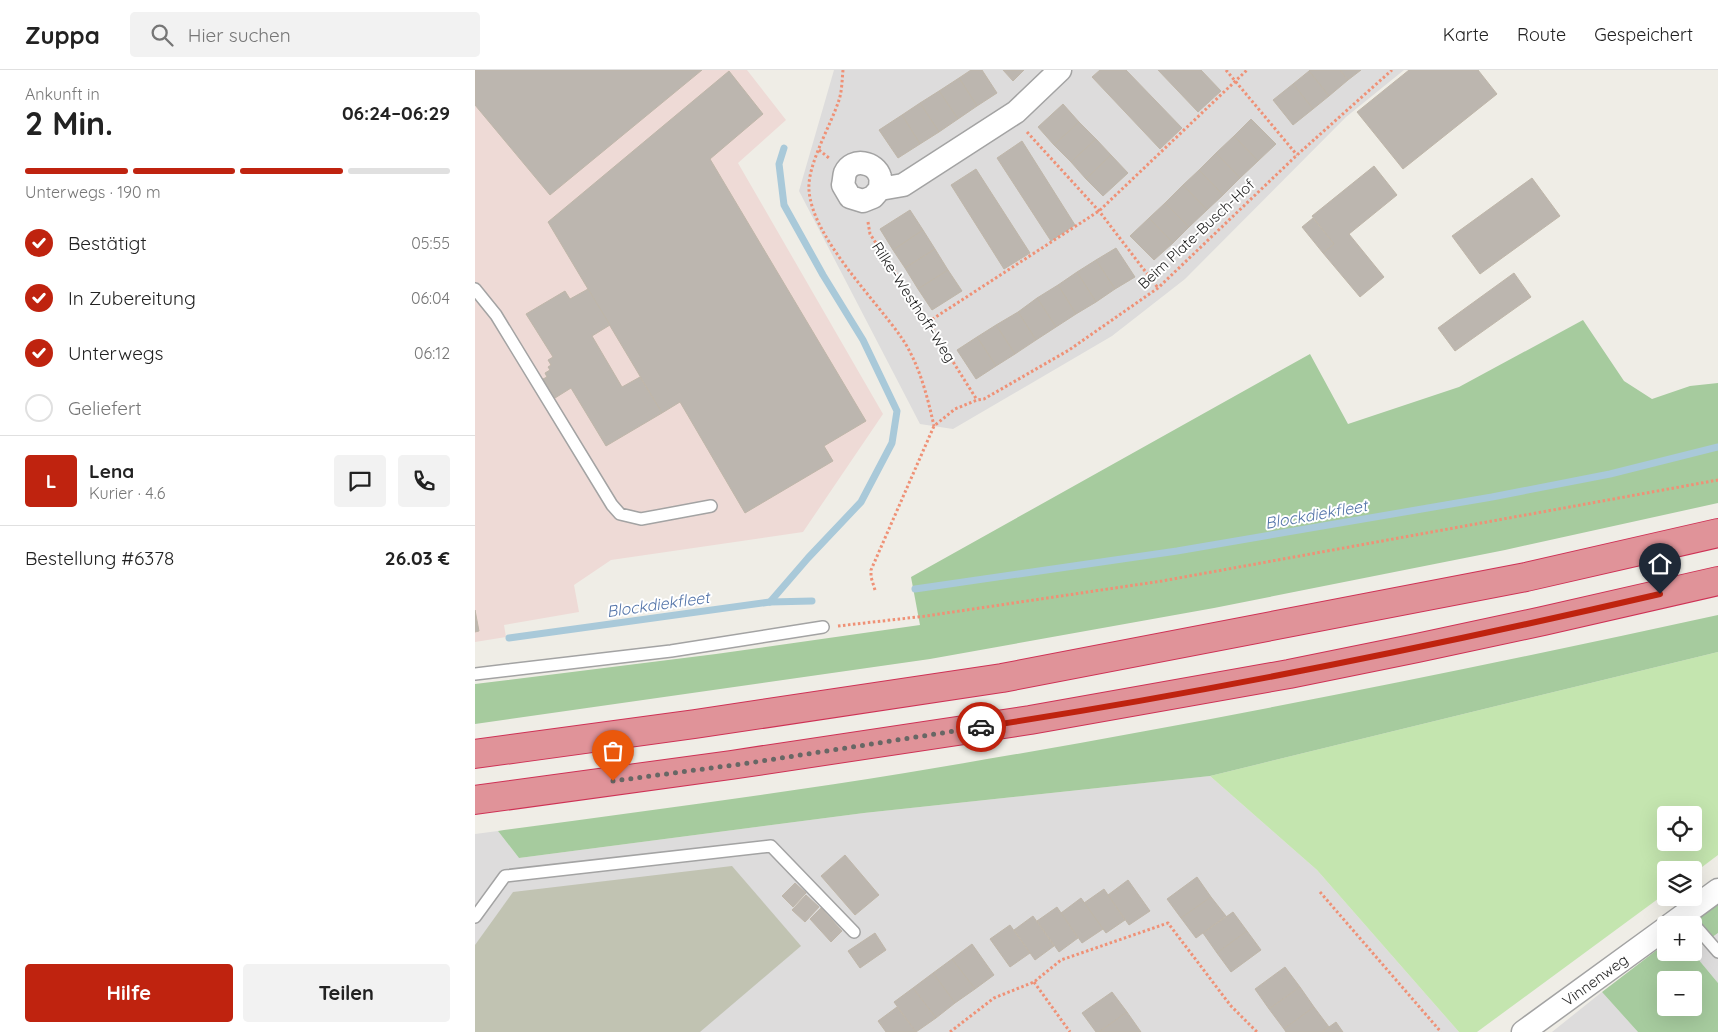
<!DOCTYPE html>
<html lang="de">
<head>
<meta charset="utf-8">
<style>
  :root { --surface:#fff; --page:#f2f2f2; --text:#222; --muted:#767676; --line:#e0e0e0; --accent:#bf230f }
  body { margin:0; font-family:Quicksand,sans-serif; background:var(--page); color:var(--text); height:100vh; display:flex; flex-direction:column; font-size:19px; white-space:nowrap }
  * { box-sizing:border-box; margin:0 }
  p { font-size:16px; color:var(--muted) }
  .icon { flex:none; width:28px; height:28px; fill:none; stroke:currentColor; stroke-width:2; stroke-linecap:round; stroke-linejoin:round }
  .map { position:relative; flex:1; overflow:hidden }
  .panel { display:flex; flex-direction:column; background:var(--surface); width:475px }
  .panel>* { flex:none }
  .buttons { position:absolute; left:1182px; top:736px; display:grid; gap:10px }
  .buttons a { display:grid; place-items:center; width:45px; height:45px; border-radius:5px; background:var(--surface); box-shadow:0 5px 20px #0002; font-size:25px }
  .pin { position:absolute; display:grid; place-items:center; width:42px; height:42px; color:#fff; margin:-51px -21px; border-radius:50% 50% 50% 0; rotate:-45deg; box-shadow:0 0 5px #0007 }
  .pin .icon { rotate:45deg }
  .courier { position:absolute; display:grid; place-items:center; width:50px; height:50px; margin:-25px; border:4px solid #bf230f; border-radius:50%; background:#fff; color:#222; box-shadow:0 1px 6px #0007 }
  .headline em { font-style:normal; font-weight:700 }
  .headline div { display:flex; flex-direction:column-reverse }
  .headline { display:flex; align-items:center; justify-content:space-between; height:85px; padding:0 25px }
  h1 { font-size:32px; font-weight:700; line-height:38px }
  .bar { display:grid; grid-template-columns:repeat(4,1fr); gap:8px 5px; align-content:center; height:60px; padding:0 25px }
  .bar i { height:6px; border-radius:4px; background:var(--line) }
  .bar .active { background:var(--accent) }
  .bar p { grid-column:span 4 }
  .line { display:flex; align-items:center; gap:12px; padding:0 25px; border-top:1px solid var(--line) }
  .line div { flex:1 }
  .round { display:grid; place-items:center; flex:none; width:52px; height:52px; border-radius:5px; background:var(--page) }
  ol { padding:0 25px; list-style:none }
  li { display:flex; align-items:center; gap:15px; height:55px }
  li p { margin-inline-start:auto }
  li .icon { padding:5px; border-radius:50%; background:var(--accent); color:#fff; stroke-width:4 }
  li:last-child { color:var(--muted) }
  li i { width:28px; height:28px; border:2px solid var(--line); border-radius:50% }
  .action { display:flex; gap:10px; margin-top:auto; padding:10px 25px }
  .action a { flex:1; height:58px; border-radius:5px; background:var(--accent); color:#fff; font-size:20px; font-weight:700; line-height:58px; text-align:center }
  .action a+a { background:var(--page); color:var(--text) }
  header { display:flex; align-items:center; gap:30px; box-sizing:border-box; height:70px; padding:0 25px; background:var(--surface); border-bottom:1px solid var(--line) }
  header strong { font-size:24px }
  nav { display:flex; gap:28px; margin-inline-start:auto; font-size:18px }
  .search { width:350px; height:45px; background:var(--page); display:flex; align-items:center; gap:12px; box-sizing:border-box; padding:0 18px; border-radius:5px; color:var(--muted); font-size:19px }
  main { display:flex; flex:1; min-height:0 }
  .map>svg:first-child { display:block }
</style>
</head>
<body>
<header>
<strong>Zuppa</strong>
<div class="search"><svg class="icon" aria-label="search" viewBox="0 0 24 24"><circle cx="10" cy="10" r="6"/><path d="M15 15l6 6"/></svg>Hier suchen</div>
<nav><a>Karte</a><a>Route</a><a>Gespeichert</a></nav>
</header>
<main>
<section class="panel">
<div class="headline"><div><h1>2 Min.</h1><p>Ankunft in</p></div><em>06:24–06:29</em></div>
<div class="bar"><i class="active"></i><i class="active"></i><i class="active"></i><i></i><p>Unterwegs · 190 m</p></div>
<ol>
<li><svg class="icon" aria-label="check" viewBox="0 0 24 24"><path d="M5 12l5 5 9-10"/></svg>Bestätigt<p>05:55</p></li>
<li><svg class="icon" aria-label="check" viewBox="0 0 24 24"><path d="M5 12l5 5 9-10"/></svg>In Zubereitung<p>06:04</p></li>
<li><svg class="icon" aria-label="check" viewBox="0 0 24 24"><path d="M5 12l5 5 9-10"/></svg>Unterwegs<p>06:12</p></li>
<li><i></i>Geliefert</li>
</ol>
<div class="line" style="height:90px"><b class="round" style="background:var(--accent);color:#fff">L</b><div><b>Lena</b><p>Kurier · 4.6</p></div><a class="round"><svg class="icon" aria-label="chat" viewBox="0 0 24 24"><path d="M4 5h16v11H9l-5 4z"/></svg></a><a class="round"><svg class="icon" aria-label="phone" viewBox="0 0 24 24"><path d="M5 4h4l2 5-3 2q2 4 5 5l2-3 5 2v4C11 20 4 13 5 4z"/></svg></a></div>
<div class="line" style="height:65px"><div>Bestellung #6378</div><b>26.03 €</b></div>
<div class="action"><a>Hilfe</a><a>Teilen</a></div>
</section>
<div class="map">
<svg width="1243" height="962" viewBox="0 0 1243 962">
  <rect width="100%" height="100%" fill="#efede6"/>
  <!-- residential -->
  <g fill="#dddcdc">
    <path d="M 359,0 L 929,0 L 871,47 L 710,209 L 637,266 L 478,359 L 445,354 L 324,121 Z"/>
    <path d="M 735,706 L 842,800 L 984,962 L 0,962 L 0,764 L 23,761 L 44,788 L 389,743 Z"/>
    <path d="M 1243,863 L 1243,913 L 1218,883 Z"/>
    <path d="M 1127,922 L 1163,962 L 1077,962 Z"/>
  </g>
  <!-- commercial -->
  <path fill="#eedad6" d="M 0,0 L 272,0 L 311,50 L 263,93 L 408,344 L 328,462 L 136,490 L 99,515 L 104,542 L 29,555 L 31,567 L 0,572 Z"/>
  <!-- construction -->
  <path fill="#c1c3b2" d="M 257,796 L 326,876 L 225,962 L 0,962 L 0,875 L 38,822 Z"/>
  <!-- grass -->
  <path fill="#c4e5af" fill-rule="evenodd" d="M 1243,582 L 1243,785 L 1219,803 L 1219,800 L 1191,800 L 1191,823 L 1002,962 L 984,962 L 842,800 L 735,706 ZM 1191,745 L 1219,745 L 1219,772 L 1191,772 Z"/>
  <!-- forest -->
  <g fill="#a6cb9e" fill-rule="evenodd">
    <path d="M 1108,250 L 1149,311 L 1177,329 L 1215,316 L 1243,313 L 1243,433 L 1030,480 L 739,538 L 455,589 L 0,654 L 0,614 L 241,584 L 445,555 L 436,507 L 835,284 L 873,354 L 984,317 Z"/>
    <path d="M 1243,545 L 1243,582 L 735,706 L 389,743 L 44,788 L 23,761 C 159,742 295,725 430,703 C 703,658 973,604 1243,545 Z"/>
    <path d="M 1243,834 L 1243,863 L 1219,880 L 1219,855 L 1215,855 Z"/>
    <path d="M 1191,873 L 1191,882 L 1218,883 L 1243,913 L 1243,962 L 1163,962 L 1127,922 ZM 1191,910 L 1219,910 L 1219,938 L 1191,938 Z"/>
  </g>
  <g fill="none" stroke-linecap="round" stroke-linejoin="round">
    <!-- stream -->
    <g stroke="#a9c9d9" stroke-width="7">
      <path d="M 440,519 L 702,481 L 1017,427 L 1135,404 L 1243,377"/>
      <path d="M 295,532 L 333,488 L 386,432 L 417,373 L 422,341 L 388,270 L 348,205 L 309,135 L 304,94 L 309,78"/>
      <path d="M 34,568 L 295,532 L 337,531"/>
    </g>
  </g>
  <!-- building -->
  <g fill="#bcb6af" stroke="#bfb6a9">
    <path d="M 0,0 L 227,0 L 75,125 L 0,35 Z"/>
    <path d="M 496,0 L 507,0 L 522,23 L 502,36 L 484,8 Z"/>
    <path d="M 528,0 L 549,0 L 538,11 Z"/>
    <path d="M 625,0 L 651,0 L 707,58 L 685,79 L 617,7 Z"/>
    <path d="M 683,0 L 726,0 L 746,21 L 723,42 Z"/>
    <path d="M 835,0 L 865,0 L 873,10 L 854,26 L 834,1 Z"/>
    <path d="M 865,0 L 886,0 L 873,10 Z"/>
    <path d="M 934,0 L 1003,0 L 1022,24 L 928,99 L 882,42 Z"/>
    <path d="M 254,1 L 288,44 L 235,89 L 391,351 L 349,376 L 358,391 L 270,443 L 205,332 L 187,343 L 73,152 Z"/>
    <path d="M 834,1 L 854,26 L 838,39 L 818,14 Z"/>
    <path d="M 484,8 L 502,36 L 483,49 L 464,21 Z"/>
    <path d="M 818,14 L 838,39 L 818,55 L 798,30 Z"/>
    <path d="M 464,21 L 483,49 L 464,62 L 445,33 Z"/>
    <path d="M 445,33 L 464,62 L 445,74 L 427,45 Z"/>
    <path d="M 588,34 L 604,52 L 579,75 L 563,57 Z"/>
    <path d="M 427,45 L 445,74 L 423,88 L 404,60 Z"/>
    <path d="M 776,49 L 801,74 L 783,91 L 759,66 Z"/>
    <path d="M 604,52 L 621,69 L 596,92 L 579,75 Z"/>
    <path d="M 759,66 L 783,91 L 765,108 L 741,83 Z"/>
    <path d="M 621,69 L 636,85 L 611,109 L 596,92 Z"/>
    <path d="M 547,71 L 600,155 L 576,171 L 522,88 Z"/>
    <path d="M 741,83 L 765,108 L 748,125 L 724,100 Z"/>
    <path d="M 636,85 L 653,103 L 628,126 L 611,109 Z"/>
    <path d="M 899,96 L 922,125 L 874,164 L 909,207 L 885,227 L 848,183 L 859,174 L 837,146 Z"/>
    <path d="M 501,99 L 555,183 L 529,199 L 476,115 Z"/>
    <path d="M 724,100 L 748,125 L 732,140 L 708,115 Z"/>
    <path d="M 1057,108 L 1085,146 L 1005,204 L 977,166 Z"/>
    <path d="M 708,115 L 732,140 L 714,157 L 690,133 Z"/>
    <path d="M 690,133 L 714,157 L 698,173 L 674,148 Z"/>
    <path d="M 435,140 L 448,160 L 418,180 L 405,159 Z"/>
    <path d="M 674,148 L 698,173 L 679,190 L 655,166 Z"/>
    <path d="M 838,148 L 859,174 L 848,183 L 827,157 Z"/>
    <path d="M 448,160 L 460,179 L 430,198 L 418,180 Z"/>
    <path d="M 641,178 L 660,207 L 640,219 L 621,190 Z"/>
    <path d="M 460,179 L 473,200 L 443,219 L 430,198 Z"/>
    <path d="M 621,190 L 640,219 L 621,232 L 602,202 Z"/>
    <path d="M 473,200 L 487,221 L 457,240 L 443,219 Z"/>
    <path d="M 602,202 L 621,232 L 601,244 L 583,215 Z"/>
    <path d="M 1039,203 L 1056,227 L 980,281 L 963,258 Z"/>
    <path d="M 583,215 L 601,244 L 581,257 L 562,228 Z"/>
    <path d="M 113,219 L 135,255 L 117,266 L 147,317 L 165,307 L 187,343 L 131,376 L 96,318 L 80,328 L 68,309 L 72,307 L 70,303 L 75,300 L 73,297 L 76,295 L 73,290 L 78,287 L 51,244 L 90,221 L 95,229 Z"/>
    <path d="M 562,228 L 581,257 L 561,270 L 543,242 Z"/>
    <path d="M 543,242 L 561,270 L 540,284 L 521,255 Z"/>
    <path d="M 521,255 L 540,284 L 521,296 L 502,267 Z"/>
    <path d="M 502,267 L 521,296 L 501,309 L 482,280 Z"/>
    <path d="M 0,540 L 4,561 L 0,562 Z"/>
    <path d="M 370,785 L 404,825 L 380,845 L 346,806 Z"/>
    <path d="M 722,807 L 736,827 L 706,848 L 692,829 Z"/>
    <path d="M 653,810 L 675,841 L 654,855 L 633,825 Z"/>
    <path d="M 320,813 L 331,823 L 318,837 L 307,826 Z"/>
    <path d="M 629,819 L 650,850 L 631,863 L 609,833 Z"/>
    <path d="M 331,825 L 344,837 L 330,852 L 317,840 Z"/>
    <path d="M 736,827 L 751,846 L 721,868 L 706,848 Z"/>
    <path d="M 606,828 L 628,859 L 607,873 L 586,843 Z"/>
    <path d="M 582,837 L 603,868 L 584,882 L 562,851 Z"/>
    <path d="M 346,838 L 367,861 L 356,872 L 335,849 Z"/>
    <path d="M 758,842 L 772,861 L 742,883 L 728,863 Z"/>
    <path d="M 558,846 L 579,876 L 560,890 L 539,860 Z"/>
    <path d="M 535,855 L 555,883 L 535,897 L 515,869 Z"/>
    <path d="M 772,861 L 786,880 L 756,902 L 742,883 Z"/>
    <path d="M 400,863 L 411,880 L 385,898 L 373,881 Z"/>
    <path d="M 497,874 L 519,905 L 500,919 L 477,889 Z"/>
    <path d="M 477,889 L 500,919 L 480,933 L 458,903 Z"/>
    <path d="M 810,897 L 825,917 L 794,939 L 780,919 Z"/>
    <path d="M 458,903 L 480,933 L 461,948 L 438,918 Z"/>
    <path d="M 825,917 L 839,937 L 809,959 L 794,939 Z"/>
    <path d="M 438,918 L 461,948 L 441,962 L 419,932 Z"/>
    <path d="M 637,922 L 652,942 L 624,962 L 621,962 L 607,943 Z"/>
    <path d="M 422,937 L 441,962 L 411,962 L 403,951 Z"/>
    <path d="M 839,937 L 854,957 L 847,962 L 811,962 L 809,959 Z"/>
    <path d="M 652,942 L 666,962 L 624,962 Z"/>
    <path d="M 861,952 L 868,962 L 847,962 Z"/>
  </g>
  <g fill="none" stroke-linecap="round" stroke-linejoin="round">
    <!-- lane casing -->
    <g stroke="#a3a3a3" stroke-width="14">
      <g id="lane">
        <path d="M 0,219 L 21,245 L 137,435 L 145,444 L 166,449 L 236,436"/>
        <path d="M 0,604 L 196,581 L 348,557"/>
        <path d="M 1210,844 L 1243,882"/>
        <path d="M 0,847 L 30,806 L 296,776 L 379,862"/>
      </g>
    </g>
    <!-- street casing -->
    <g stroke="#a3a3a3" stroke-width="25">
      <g id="street">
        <path d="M 405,119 C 405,116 406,110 405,107 C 401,92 377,87 370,103 C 369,106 369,111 368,115 L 375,127 L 388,131 L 398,127 L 405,119 L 428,115 L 541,42 L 585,0"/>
        <path d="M 1195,855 L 1243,820"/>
        <path d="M 1048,962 L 1191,858"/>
      </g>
    </g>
    <!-- highway casing -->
    <g stroke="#ce3255" stroke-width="30">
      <g id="highway">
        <path d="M 0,684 L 220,654 L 527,608 L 1051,507 L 1243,463"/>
        <path d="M 0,730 L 256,695 L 555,650 L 814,604 L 942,578 L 1068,551 L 1243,511"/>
      </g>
    </g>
    <!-- path -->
    <g stroke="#ef9176" stroke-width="3" stroke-dasharray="2.5 2.5" stroke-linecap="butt">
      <path d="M 368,0 C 367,10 367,21 364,30 C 356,55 332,95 334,120 C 337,167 399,228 426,267 C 444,293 452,325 459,356"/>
      <path d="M 751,0 L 822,85"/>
      <path d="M 552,62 L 624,141 L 683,218"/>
      <path d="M 344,80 L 354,88"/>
      <path d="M 393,152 L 395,164 L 453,252 L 502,330"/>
      <path d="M 453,252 L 624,141 L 772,0"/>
      <path d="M 400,520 L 396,507 L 396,500 L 459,356 L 480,339 L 502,330 L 509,329 L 594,280 L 683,218 L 822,85 L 917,0"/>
      <path d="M 363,556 L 451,546 L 687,511 L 1243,410"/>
      <path d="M 845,822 L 966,962"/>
      <path d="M 559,912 L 595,962"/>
      <path d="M 475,962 L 519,928 L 559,912 L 586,890 L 693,853 L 756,936 L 782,962"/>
    </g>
    <!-- lane -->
    <use href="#lane" stroke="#fff" stroke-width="11"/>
    <!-- street -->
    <use href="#street" stroke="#fff" stroke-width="22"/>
    <!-- highway -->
    <use href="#highway" stroke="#e09399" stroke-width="28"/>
  </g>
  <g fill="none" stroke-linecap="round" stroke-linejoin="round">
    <!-- done -->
    <path stroke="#686765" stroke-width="5" stroke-dasharray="0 9" d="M 138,711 L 274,693 L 506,657"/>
    <!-- route -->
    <path stroke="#bf230f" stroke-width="6" d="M 506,657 C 734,622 960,576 1185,524"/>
  </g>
  <g text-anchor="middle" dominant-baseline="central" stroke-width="4" stroke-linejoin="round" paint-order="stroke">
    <!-- street labels -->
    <g font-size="15" fill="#1f1f1f" stroke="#fff">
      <text transform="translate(721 164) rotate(-43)">Beim Plate-Busch-Hof</text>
      <text transform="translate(439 232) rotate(57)">Rilke-Westhoff-Weg</text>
      <text transform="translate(1120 910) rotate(-36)">Vinnenweg</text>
    </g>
    <!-- water labels -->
    <g font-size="16" font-style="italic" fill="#5273a8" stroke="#fff">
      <text transform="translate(841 444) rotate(-10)">Blockdiekfleet</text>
      <text transform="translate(183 534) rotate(-8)">Blockdiekfleet</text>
    </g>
  </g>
</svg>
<div class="buttons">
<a><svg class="icon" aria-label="locate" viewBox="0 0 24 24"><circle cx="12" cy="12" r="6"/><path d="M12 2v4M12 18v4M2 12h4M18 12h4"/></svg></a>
<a><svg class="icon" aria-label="layers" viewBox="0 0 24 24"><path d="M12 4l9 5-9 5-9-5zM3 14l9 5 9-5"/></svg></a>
<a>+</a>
<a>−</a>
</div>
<div class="pin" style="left:138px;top:711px;background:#ea580c"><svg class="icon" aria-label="bag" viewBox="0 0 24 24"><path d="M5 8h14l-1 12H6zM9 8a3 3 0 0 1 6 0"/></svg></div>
<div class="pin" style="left:1185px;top:524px;background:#1f2937"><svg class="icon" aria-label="home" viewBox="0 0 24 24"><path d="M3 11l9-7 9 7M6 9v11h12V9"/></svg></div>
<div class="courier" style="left:506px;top:657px"><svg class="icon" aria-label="car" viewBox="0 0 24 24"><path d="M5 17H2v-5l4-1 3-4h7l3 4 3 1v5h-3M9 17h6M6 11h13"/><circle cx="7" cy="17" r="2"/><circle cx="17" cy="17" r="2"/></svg></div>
</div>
</main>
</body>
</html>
